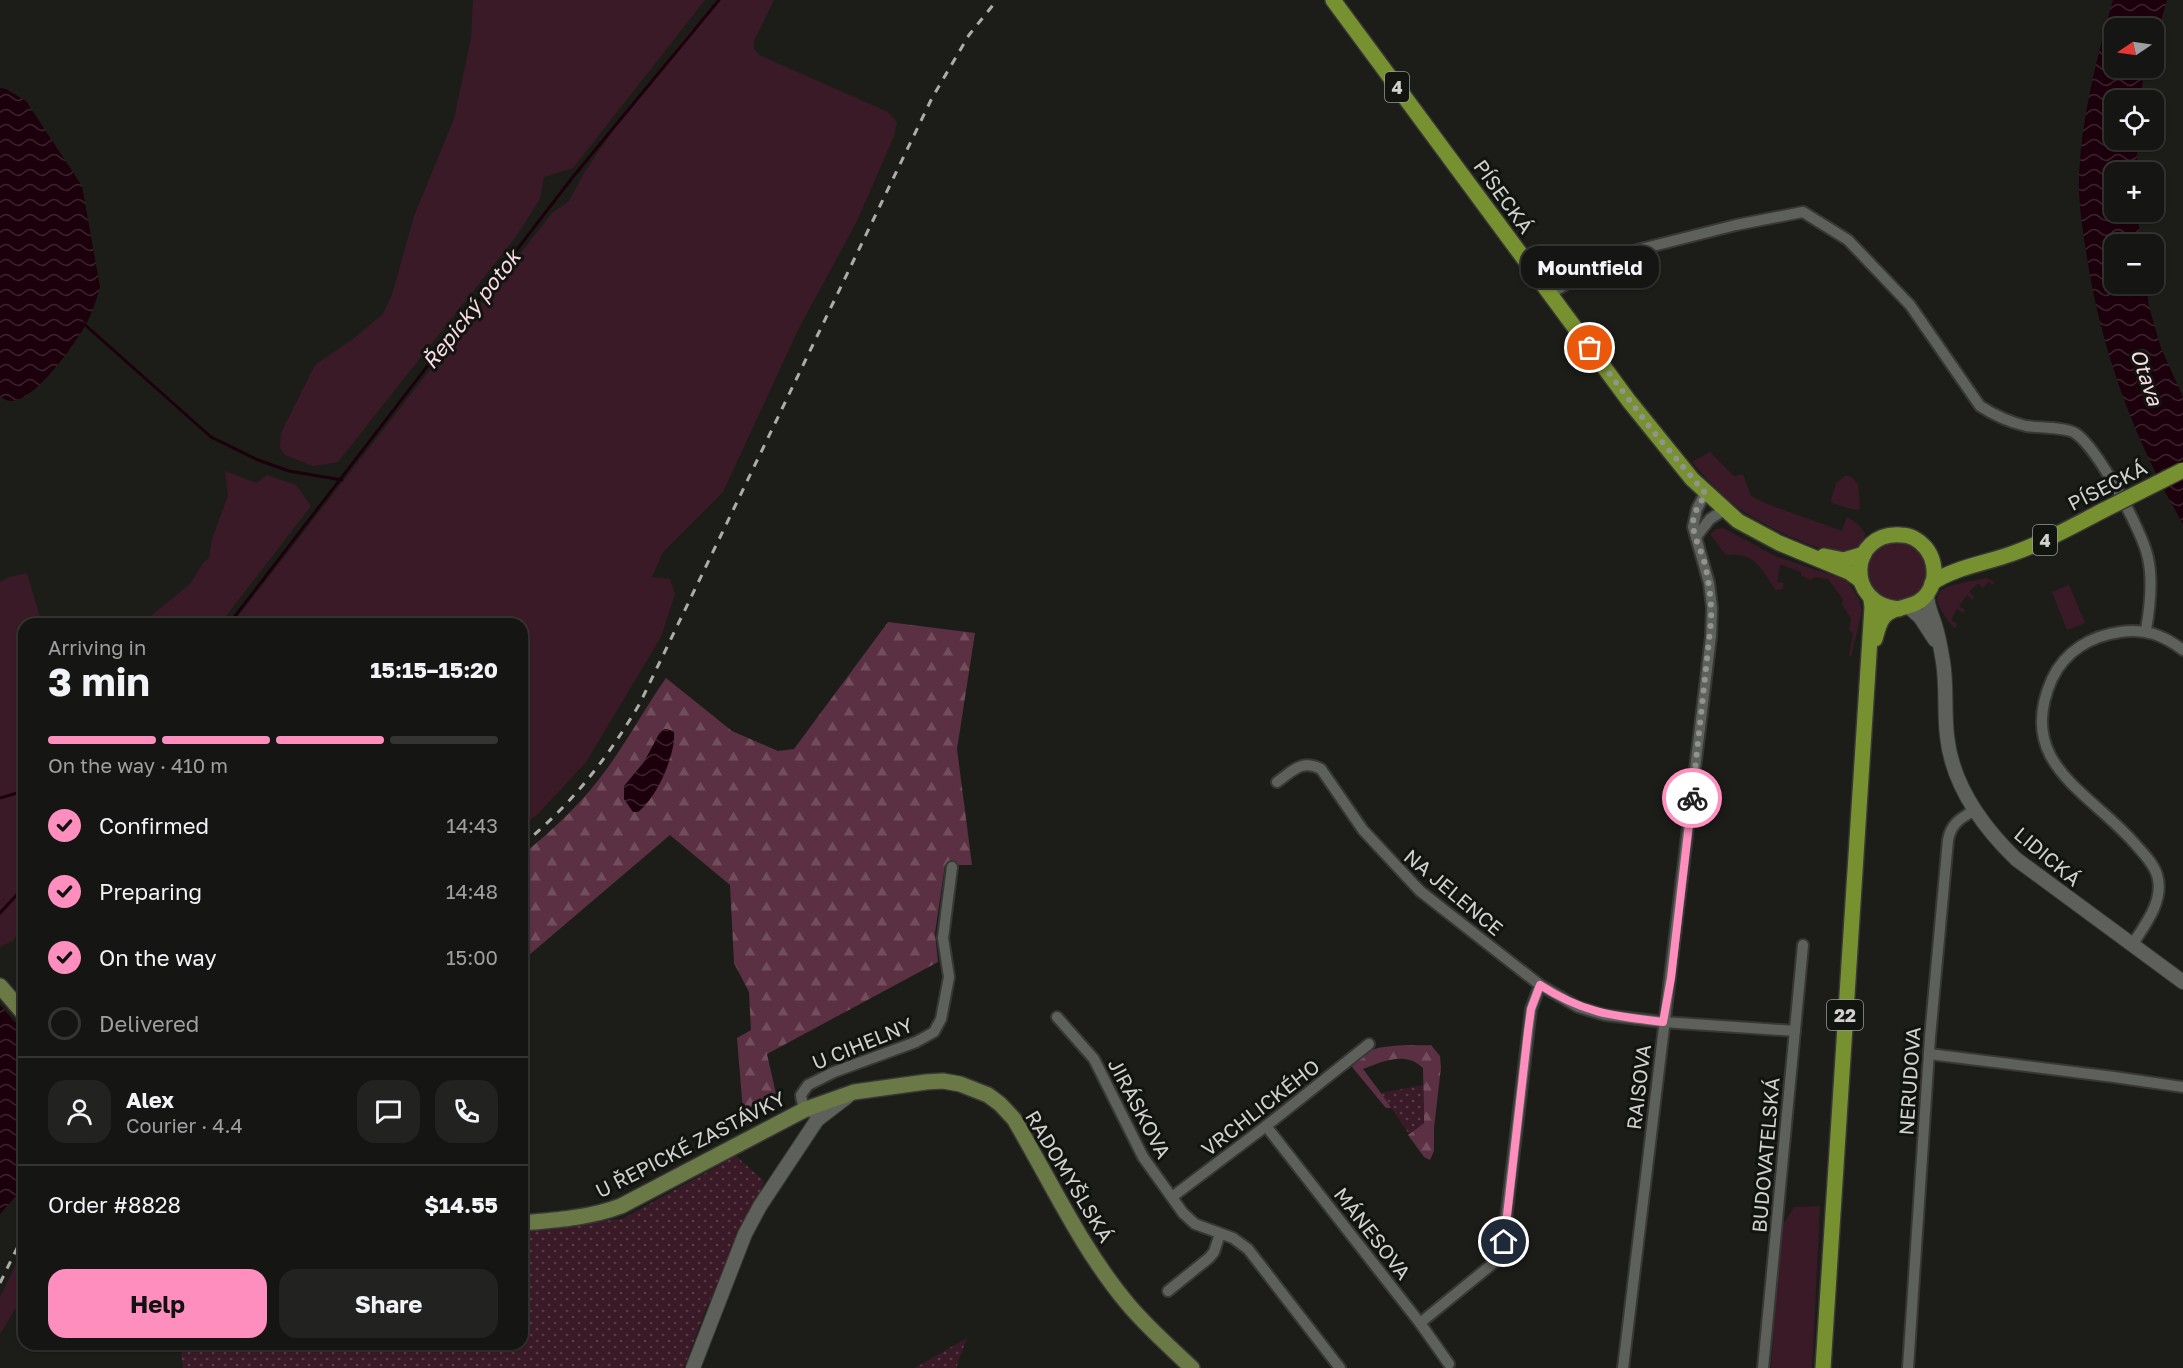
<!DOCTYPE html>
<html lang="en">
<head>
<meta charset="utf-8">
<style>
  :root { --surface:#151613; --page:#222321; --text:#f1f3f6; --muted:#9d9fa0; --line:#343533; --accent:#fe8ebd }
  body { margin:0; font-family:"Golos Text",sans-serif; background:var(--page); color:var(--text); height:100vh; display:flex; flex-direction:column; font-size:22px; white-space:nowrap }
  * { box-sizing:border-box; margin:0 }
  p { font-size:20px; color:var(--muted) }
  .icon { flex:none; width:33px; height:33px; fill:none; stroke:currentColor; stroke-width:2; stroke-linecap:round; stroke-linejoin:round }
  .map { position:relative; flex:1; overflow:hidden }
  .sheet { position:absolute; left:18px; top:618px; width:510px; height:732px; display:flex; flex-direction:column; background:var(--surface); border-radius:18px; box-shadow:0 2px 4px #0004,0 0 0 2px var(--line) }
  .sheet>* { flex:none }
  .needle { width:39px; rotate:257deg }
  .buttons { position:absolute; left:2104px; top:18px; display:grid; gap:12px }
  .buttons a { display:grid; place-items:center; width:60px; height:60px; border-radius:12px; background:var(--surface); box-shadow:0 2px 4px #0004,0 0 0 2px var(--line); font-size:30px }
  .pin { position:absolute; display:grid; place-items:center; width:51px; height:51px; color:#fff; margin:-26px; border:3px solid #fff; border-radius:50%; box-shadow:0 2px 6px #0007 }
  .courier { position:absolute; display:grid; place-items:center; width:60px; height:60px; margin:-30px; border:4px solid #fe8ebd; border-radius:50%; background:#fff; color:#222; box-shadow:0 2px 8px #0007 }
  .bubble { position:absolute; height:42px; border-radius:18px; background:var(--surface); box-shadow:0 2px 4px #0004,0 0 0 2px var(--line); font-size:20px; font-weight:700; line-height:42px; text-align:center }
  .overview em { font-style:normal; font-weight:700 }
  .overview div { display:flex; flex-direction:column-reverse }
  .overview { display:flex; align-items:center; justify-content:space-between; height:102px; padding:0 30px }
  h1 { font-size:39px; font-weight:700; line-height:45px }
  .bar { display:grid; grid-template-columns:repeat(4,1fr); gap:9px 6px; align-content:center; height:72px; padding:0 30px }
  .bar i { height:8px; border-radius:4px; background:var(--line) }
  .bar .on { background:var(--accent) }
  .bar p { grid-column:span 4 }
  .line { display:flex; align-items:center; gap:15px; padding:0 30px; border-top:2px solid var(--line) }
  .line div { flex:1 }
  .round { display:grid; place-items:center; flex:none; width:63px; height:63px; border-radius:18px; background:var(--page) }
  ol { padding:0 30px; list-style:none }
  li { display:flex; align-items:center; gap:18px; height:66px }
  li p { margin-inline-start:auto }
  li .icon { padding:6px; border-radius:50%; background:var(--accent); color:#111; stroke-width:4 }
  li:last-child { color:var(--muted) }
  li i { width:33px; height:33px; border:3px solid var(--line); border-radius:50% }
  .action { display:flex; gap:12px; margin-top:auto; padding:12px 30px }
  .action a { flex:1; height:69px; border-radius:18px; background:var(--accent); color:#111; font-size:24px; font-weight:700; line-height:69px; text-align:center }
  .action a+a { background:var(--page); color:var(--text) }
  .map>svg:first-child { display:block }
</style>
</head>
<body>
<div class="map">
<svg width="2183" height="1368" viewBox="0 0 2183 1368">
  <defs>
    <pattern id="forest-firs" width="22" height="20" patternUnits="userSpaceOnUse" patternTransform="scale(1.5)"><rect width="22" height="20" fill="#5b3042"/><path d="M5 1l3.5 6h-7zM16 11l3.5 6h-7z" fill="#724d5c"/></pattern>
    <pattern id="park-dots" width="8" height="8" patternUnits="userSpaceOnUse" patternTransform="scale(1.5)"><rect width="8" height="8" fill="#3b1a28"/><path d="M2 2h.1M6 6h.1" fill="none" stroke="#563a46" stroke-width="1.8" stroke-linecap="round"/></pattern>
    <pattern id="water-waves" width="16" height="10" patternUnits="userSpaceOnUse" patternTransform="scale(1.5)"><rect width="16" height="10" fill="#1c000c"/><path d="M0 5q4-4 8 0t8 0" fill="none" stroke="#3c242e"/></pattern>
  </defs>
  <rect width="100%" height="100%" fill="#1c1d19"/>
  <!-- grass -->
  <g fill="#3b1a28">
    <path d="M 473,0 L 705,0 L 573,168 L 544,177 L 540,199 L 515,238 L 338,462 L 313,466 L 285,455 L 280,448 L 281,433 L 315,365 L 353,339 L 383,314 L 392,295 L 414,216 L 454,119 L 471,38 Z"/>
    <path d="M 719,0 L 774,0 L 754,41 L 754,49 L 759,55 L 888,112 L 897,122 L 894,136 L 857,221 L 799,328 L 723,492 L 663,552 L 652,577 L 670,579 L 675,594 L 661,637 L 586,762 L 537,815 L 522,825 L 522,624 L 232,624 L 552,213 L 569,201 L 584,173 L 618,123 L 688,34 Z"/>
    <path d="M 1710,452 L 1734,476 L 1743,474 L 1751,496 L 1767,504 L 1842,531 L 1847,517 L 1857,523 L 1865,533 L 1863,546 C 1859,549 1855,553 1851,553 C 1827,558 1757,522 1737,507 C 1720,494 1706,478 1692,462 Z"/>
    <path d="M 225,471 L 257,483 L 267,475 L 296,485 L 311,506 L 220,624 L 141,624 L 191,583 L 203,563 L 209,558 L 212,539 L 228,496 Z"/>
    <path d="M 1845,476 L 1850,476 L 1858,484 L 1860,509 L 1856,510 L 1832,503 L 1831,500 L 1836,483 Z"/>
    <path d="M 1723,528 L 1777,557 L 1847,580 L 1859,599 L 1862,611 L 1851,656 L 1849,656 L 1853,634 L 1849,629 L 1851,618 L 1842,605 L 1843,599 L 1828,579 L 1815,577 L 1811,580 L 1801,575 L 1801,572 L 1780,564 L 1777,582 L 1784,583 L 1782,589 L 1776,590 C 1761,569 1755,551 1726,555 L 1710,534 L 1716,529 Z"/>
    <circle cx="1897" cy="571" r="30"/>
    <path d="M 27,573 L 42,624 L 24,624 L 24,911 L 14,940 L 0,947 L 0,582 L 9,577 Z"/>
    <path d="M 1987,578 L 1995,583 L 1992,585 L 1989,581 L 1983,588 L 1978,583 L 1969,592 L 1974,597 L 1973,600 L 1967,595 L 1959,606 L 1965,610 L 1963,613 L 1957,609 L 1951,620 L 1957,624 L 1955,629 C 1917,584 1948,587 1987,578 Z"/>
    <path d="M 2069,585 L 2085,623 L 2067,630 L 2052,592 Z"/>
    <path d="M 1820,1206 L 1812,1368 L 1771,1368 L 1781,1228 L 1794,1207 Z"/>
    <path d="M 24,1248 L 24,1299 L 17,1306 L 0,1334 L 0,1297 Z"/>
  </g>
  <!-- forest -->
  <g fill="url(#forest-firs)">
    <path d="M 888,622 L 975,633 L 957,749 L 972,865 L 945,865 L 935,933 L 938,962 L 767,1054 L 776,1094 L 743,1111 L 737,1038 L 751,1030 L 749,992 L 734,963 L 730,885 L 670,835 L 522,961 L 522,855 C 553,830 582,803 606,770 C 628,740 645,708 666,678 L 732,731 L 778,751 L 794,749 Z"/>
    <path d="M 1431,1045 L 1440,1056 L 1441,1067 L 1434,1128 L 1434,1151 L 1430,1160 L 1424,1157 L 1408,1135 L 1424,1123 L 1423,1068 C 1406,1051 1383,1061 1363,1069 L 1392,1108 L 1386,1108 L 1352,1067 C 1360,1041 1409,1046 1431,1045 Z"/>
  </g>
  <!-- park -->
  <g fill="url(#park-dots)">
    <path d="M 1423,1085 L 1424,1123 L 1409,1134 L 1381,1093 Z"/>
    <path d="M 736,1156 L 764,1181 L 745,1234 L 707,1306 L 684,1368 L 183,1368 L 180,1344 L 522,1344 L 522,1229 L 622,1219 Z"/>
    <path d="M 967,1338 L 956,1368 L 915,1368 Z"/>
  </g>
  <!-- water -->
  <g fill="url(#water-waves)">
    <path d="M 2113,0 L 2167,0 L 2154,45 L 2154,28 L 2115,28 L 2115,68 L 2147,68 L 2142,85 L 2141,100 L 2115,100 L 2115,140 L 2138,140 L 2136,172 L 2115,172 L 2115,212 L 2138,212 L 2140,244 L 2115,244 L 2115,284 L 2146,284 L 2149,307 L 2161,348 L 2183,397 L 2183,524 C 2134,439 2100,348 2086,251 C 2082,226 2078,199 2079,174 C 2082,115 2097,57 2113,0 Z"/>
    <path d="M 0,88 L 6,89 L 26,101 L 82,186 L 100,287 C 96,301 92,314 85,326 C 75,343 23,421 0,396 Z"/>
    <path d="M 664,729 L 668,729 L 674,732 C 676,755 656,799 638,812 L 633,812 L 624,799 L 624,786 L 644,762 L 659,734 Z"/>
    <path d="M 0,1005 L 24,1032 L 24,1187 L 0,1214 Z"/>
  </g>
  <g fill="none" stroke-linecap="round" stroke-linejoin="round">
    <!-- stream -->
    <g stroke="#1c000c" stroke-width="3">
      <path d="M 83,323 L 211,437 L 258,460 L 289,471 L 342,480"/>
      <path d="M 229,624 L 572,178 L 719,0"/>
      <path d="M 0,798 L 24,791"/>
      <path d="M 0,913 L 24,887"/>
    </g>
    <!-- minor casing -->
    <g stroke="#373835" stroke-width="14">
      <g id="minor">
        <path d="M 1550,294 L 1590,269 L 1617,255 L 1736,225 L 1803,212 L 1848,240 L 1910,305 L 1980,406 C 1994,415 2009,422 2026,426 C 2038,428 2065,427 2075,433 C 2097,447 2143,532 2148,558 C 2153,581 2150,607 2146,630"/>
        <path d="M 1696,537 L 1710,519 L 1724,510"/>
        <path d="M 1277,782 C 1293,771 1301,759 1321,769 L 1363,830 L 1420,891 L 1540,985 L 1578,1007 L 1605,1015 L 1663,1022 L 1795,1031"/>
        <path d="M 2132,945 C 2145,925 2165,900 2157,875 C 2154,864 2143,853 2136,845 C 2091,792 2014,764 2052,679 C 2065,651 2091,636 2120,632 C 2145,628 2163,635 2183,650"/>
        <path d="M 1057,1017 L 1094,1059 L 1143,1157 L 1183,1213 L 1195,1224 L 1233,1238 L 1248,1249 L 1340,1368"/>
        <path d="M 1929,1054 L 2114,1077 L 2183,1087"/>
        <path d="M 811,1112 C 803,1108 802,1103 801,1095 L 808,1085 L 834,1072 L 916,1042 L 934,1032 L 941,1019 L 949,977 L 943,938 L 952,867"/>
        <path d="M 1266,1126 L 1420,1323 L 1449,1364"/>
        <path d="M 1172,1197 L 1266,1126 L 1369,1044"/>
        <path d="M 1168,1291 L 1209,1258 L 1214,1252 L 1220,1234"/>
        <path d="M 1420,1323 L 1496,1261 L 1502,1252 L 1531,1009 L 1540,985"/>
        <path d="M 1623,1368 L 1711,636 L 1712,608 L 1709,583 L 1693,527 L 1697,509 L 1705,493"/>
        <path d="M 1763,1368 L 1803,945"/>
        <path d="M 1908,1368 L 1930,1037 L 1948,840 C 1951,823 1961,818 1975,810"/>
      </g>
    </g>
    <!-- tertiary casing -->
    <g stroke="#373835" stroke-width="16">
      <g id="tertiary">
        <path d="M 1927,594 C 1927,606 1932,615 1935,625 C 1939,637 1941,650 1943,662 C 1947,686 1944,711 1947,736 C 1952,784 1982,826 2016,859 L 2183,982"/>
        <path d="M 1909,607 L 1920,617 L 1935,640"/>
        <path d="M 693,1368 L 745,1234 L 760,1206 L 817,1120 L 847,1097"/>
      </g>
    </g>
    <!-- secondary casing -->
    <g stroke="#373835" stroke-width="18">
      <g id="secondary">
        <path d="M 0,986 L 24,1014"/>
        <path d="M 522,1223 C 556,1220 589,1218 621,1206 L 806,1109 L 854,1092 L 926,1082 L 943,1081 L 960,1084 L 988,1095 L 1000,1104 L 1014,1119 C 1050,1180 1081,1248 1127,1303 C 1146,1326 1170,1347 1192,1368"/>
      </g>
    </g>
    <!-- primary casing -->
    <g stroke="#373835" stroke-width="18">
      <g id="primary">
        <path d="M 1333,0 L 1629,401 L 1692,479 L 1738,521 L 1779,543 L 1849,572 L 1860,580"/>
        <path d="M 1824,556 L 1844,560 L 1864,554"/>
        <path d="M 1932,583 C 1953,568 1986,563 2011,554 C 2043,543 2073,526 2104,510"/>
        <path d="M 1875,639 C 1877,632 1879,623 1883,618 C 1895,601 1922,615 1933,582 C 1936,570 1933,556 1925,547 C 1919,540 1910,535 1901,535 C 1849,531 1844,605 1899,609"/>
        <path d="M 1823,1368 L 1872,607 L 1871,599"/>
      </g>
    </g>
    <!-- minor -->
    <use href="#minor" stroke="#5e615b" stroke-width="10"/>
    <!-- tertiary -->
    <use href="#tertiary" stroke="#5e615b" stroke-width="14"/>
    <!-- secondary -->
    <use href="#secondary" stroke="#6b7946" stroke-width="15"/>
    <!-- primary -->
    <use href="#primary" stroke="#789130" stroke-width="15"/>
    <!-- rail -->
    <g stroke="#acada9" stroke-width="3" stroke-dasharray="8 8" stroke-linecap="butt">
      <path d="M 522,845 C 571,805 608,758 640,703 L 932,98 L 969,35 L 997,0"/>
      <path d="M 0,1283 L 24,1234"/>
    </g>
    <!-- primary-bridge casing -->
    <g stroke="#373835" stroke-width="18" stroke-linecap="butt">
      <path id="primary-bridge" d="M 2104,510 L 2183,470"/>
    </g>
    <!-- primary-bridge -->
    <use href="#primary-bridge" stroke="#789130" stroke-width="15"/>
  </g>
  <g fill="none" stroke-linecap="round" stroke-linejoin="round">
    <!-- done -->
    <path stroke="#92938f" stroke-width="6" stroke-dasharray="0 10.8" d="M 1590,348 L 1652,430 L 1706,494 C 1700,503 1693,513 1693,524 C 1693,535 1701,550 1704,561 C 1709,581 1712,602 1711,622 L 1692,798"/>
    <!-- route -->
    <path stroke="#fe8ebd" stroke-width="8" d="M 1504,1242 L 1528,1031 L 1531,1009 L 1540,985 C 1583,1013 1613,1016 1663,1022 L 1671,978 L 1692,798"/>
  </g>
  <g text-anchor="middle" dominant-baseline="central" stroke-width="6" stroke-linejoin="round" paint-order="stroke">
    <!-- shield labels -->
    <g fill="#121410" stroke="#989996" stroke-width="1.5">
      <rect x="1385" y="72" width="24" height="30" rx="4.5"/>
      <rect x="2033" y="525" width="24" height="30" rx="4.5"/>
      <rect x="1827" y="1000" width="36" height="30" rx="4.5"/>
    </g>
    <g font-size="18" font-weight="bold" fill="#d1d2cf">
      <text x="1397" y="87">4</text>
      <text x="2045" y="540">4</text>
      <text x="1845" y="1015">22</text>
    </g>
    <!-- street labels -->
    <g font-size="20" fill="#d1d2cf" stroke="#121410">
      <text transform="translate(1504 196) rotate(54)">PÍSECKÁ</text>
      <text transform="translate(2107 485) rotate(-27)">PÍSECKÁ</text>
      <text transform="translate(2048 856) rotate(40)">LIDICKÁ</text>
      <text transform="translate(1454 892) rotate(40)">NA JELENCE</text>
      <text transform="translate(862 1043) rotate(-22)">U CIHELNY</text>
      <text transform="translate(1909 1081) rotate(-86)">NERUDOVA</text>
      <text transform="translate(1638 1087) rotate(-83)">RAISOVA</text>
      <text transform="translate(1260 1107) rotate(-38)">VRCHLICKÉHO</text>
      <text transform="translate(1140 1108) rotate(62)">JIRÁSKOVA</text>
      <text transform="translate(690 1144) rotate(-27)">U ŘEPICKÉ ZASTÁVKY</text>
      <text transform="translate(1765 1155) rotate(-85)">BUDOVATELSKÁ</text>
      <text transform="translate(1070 1176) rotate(59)">RADOMYŠLSKÁ</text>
      <text transform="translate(1373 1233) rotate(52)">MÁNESOVA</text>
    </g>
    <!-- water labels -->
    <g font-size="21" font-style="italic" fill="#fadae5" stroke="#121410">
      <text transform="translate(471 309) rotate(-52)">Řepický potok</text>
      <text transform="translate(2147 377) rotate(71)">Otava</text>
    </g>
  </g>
</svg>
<div class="buttons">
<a><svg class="needle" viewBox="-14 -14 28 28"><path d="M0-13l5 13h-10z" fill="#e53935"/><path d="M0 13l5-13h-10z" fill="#9d9fa0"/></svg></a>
<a><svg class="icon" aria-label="locate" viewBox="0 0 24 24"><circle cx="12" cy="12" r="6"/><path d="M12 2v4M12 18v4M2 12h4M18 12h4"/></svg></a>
<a>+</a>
<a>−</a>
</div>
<div class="pin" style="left:1590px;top:348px;background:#ea580c"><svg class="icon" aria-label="bag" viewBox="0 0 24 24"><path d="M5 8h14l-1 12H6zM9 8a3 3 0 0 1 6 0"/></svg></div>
<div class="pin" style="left:1504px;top:1242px;background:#1f2937"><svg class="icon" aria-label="home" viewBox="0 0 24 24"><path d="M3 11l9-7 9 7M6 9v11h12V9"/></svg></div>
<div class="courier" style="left:1692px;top:798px"><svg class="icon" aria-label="bike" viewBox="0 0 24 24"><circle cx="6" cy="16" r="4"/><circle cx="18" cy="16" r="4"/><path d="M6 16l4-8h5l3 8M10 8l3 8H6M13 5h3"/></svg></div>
<div class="bubble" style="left:1521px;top:246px;width:138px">Mountfield</div>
<section class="sheet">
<div class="overview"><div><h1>3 min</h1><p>Arriving in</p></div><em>15:15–15:20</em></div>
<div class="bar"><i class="on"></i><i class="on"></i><i class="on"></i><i></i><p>On the way · 410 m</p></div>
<ol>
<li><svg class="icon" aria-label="check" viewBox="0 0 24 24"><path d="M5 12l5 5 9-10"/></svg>Confirmed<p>14:43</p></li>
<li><svg class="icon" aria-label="check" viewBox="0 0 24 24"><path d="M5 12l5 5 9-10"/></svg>Preparing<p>14:48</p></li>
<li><svg class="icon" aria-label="check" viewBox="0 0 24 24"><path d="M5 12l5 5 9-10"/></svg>On the way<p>15:00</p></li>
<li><i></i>Delivered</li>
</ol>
<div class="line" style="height:108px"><a class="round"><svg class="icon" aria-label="person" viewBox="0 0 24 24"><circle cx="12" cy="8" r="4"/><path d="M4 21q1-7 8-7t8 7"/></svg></a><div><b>Alex</b><p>Courier · 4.4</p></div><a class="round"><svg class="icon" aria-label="chat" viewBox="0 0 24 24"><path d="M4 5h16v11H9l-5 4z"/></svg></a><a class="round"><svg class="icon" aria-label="phone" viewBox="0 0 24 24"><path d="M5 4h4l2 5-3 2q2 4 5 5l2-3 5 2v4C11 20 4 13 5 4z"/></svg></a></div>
<div class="line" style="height:78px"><div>Order #8828</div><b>$14.55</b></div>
<div class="action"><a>Help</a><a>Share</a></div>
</section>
</div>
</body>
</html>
